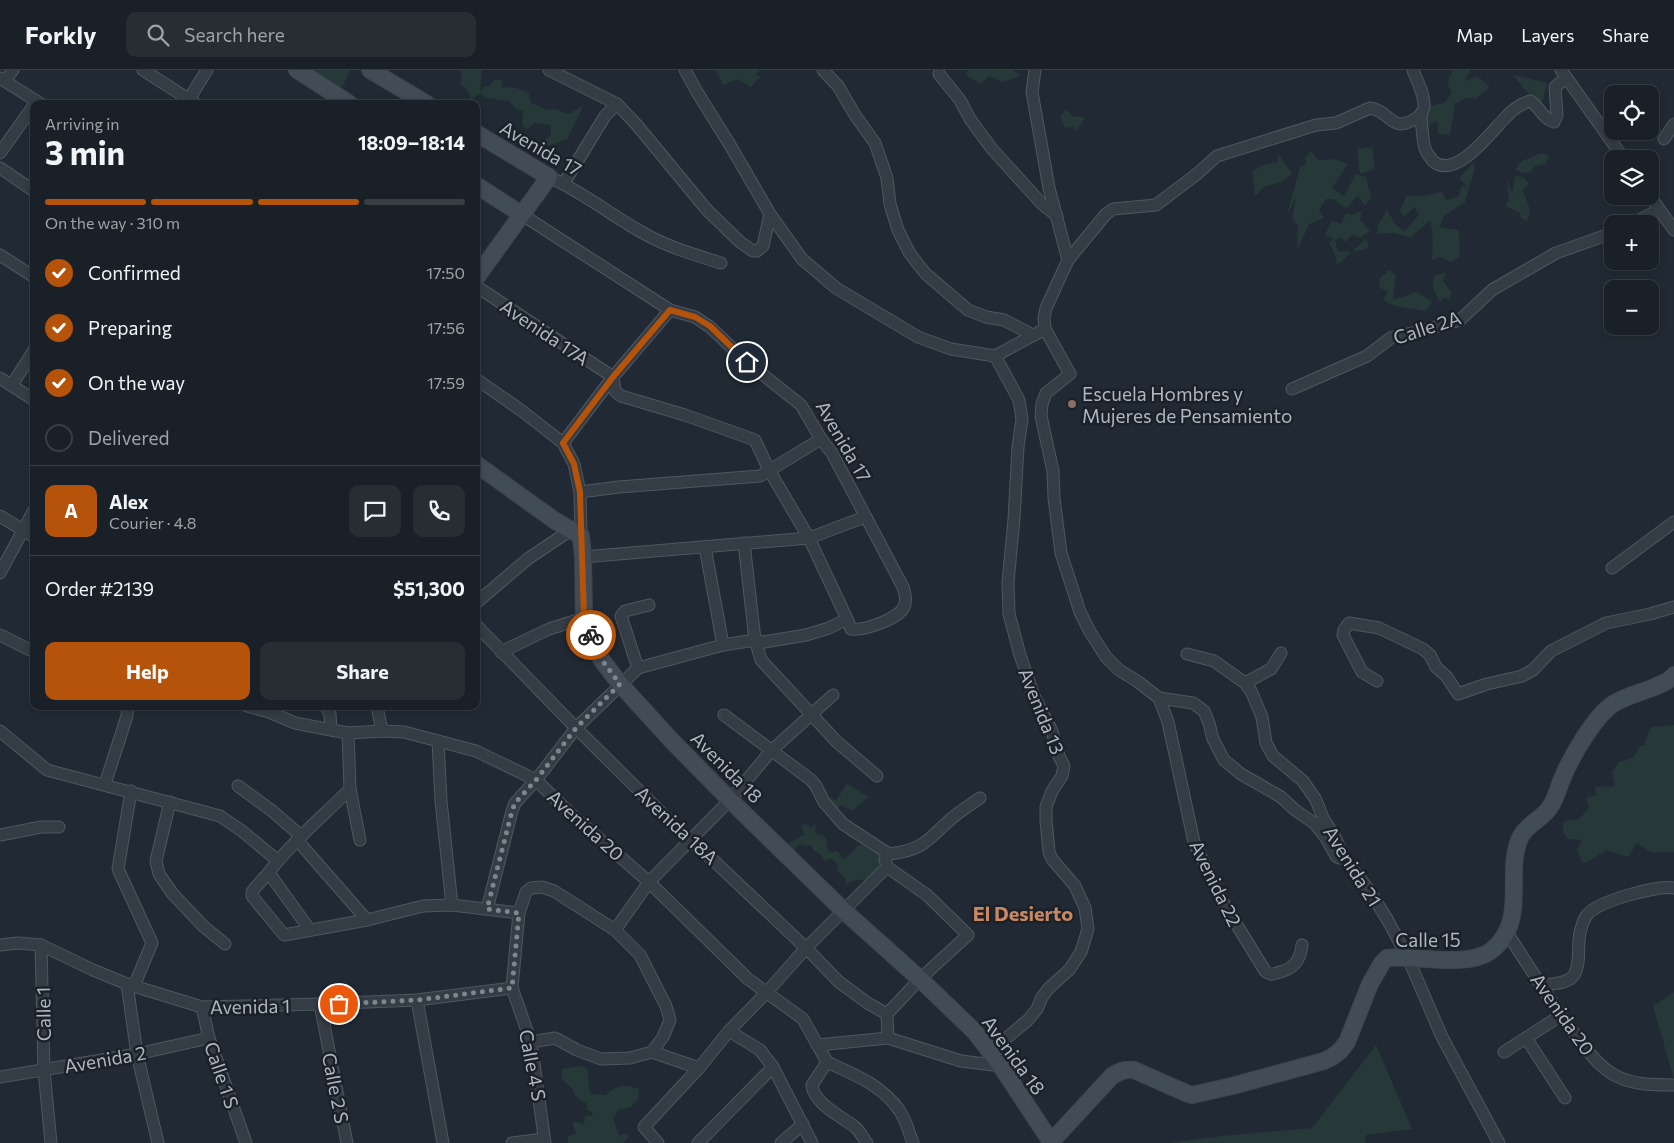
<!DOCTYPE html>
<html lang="en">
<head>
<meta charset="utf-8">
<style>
  :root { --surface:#192027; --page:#262d33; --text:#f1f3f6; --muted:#9fa3a7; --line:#373e44; --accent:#b45309 }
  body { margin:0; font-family:Commissioner,sans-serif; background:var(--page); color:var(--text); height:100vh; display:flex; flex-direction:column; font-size:19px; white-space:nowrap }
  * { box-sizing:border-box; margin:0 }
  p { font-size:16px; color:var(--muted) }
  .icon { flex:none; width:28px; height:28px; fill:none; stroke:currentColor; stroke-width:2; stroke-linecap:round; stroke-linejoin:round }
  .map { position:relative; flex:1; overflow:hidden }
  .drawer { position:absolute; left:30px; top:30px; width:450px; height:610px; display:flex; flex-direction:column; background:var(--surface); border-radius:10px; box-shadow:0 2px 8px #0003,0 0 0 1px var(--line) }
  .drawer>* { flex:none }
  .controls { position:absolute; left:1604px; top:15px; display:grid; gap:10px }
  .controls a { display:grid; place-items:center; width:55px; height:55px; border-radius:10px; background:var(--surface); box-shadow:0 2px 8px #0003,0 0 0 1px var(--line); font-size:25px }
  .pin { position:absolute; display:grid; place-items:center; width:42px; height:42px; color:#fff; margin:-21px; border:2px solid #fff; border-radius:50%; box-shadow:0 1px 5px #0007 }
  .courier { position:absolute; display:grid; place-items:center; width:50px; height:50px; margin:-25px; border:4px solid #b45309; border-radius:50%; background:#fff; color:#222; box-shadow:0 1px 6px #0007 }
  .headline em { font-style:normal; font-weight:700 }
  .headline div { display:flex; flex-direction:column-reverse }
  .headline { display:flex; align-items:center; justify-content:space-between; height:85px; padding:0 15px }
  h1 { font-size:32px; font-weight:700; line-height:38px }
  .bar { display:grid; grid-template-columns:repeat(4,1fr); gap:8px 5px; align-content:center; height:60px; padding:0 15px }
  .bar i { height:6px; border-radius:4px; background:var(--line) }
  .bar .selected { background:var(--accent) }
  .bar p { grid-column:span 4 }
  .line { display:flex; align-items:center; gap:12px; padding:0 15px; border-top:1px solid var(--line) }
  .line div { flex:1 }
  .round { display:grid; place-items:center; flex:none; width:52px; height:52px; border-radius:10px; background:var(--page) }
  ol { padding:0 15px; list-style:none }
  li { display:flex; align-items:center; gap:15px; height:55px }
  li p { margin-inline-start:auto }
  li .icon { padding:5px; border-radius:50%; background:var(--accent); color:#fff; stroke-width:4 }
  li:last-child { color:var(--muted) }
  li i { width:28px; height:28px; border:2px solid var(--line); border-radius:50% }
  .action { display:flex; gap:10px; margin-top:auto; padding:10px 15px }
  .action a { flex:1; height:58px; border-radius:10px; background:var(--accent); color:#fff; font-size:20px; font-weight:700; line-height:58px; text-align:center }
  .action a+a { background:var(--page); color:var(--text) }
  header { display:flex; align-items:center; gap:30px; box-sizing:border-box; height:70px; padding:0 25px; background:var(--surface); border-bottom:1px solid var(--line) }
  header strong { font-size:24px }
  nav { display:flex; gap:28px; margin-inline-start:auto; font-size:18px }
  .search { width:350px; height:45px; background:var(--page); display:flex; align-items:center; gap:12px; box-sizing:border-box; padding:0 18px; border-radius:10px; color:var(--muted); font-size:19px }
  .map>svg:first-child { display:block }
</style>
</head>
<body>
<header>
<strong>Forkly</strong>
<div class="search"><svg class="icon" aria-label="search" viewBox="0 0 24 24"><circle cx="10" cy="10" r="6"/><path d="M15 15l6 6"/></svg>Search here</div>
<nav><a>Map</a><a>Layers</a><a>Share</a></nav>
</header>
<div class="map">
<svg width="1674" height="1073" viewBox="0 0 1674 1073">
  <rect width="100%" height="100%" fill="#212a34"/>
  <!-- green -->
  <g fill="#263837">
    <path d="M 301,0 L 349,0 L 350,1 L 339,23 Z"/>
    <path d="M 458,0 L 482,0 L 480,23 L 484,17 C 490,17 491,14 494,9 L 503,10 L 501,15 L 502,18 C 513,16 520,19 529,24 L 531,33 L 547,40 L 555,39 L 569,44 L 584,35 L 567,69 L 549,76 L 543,72 L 551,65 L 551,55 L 535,53 L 528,59 L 524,58 L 522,50 L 523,41 L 515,38 L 509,31 L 488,28 L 480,24 L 470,30 C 469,22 467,18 460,15 L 462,2 Z"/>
    <path d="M 715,0 L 760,0 L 755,5 L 761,6 L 751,17 L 738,9 L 723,15 Z"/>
    <path d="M 968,0 L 1013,0 L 1021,6 L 1002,12 L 990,6 L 980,14 L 966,5 Z"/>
    <path d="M 1451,0 L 1471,0 L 1465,11 L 1478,6 L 1490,18 L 1475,29 L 1465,28 L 1455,34 L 1450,65 L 1438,64 L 1437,51 L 1423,59 L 1430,36 L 1444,33 L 1452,23 L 1447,13 L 1452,3 Z"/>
    <path d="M 1513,5 L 1547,13 L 1541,39 Z"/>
    <path d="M 1066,39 L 1073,47 L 1085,47 L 1076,62 L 1074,56 L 1065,58 L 1060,47 Z"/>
    <path d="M 1372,77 L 1375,99 L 1360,104 L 1357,79 Z"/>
    <path d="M 1311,81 L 1318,90 L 1334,89 L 1348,94 L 1332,118 L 1344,126 L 1356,104 L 1366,107 L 1371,127 L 1365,136 L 1358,126 L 1346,138 L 1333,129 L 1326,129 L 1319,140 L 1324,148 L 1309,154 L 1297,181 L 1298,156 L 1292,148 L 1296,127 L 1287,145 L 1300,97 L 1306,94 L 1305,88 Z"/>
    <path d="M 1541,83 L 1550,86 L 1545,94 L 1535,96 L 1531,102 L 1522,103 L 1515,99 L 1522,91 Z"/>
    <path d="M 1278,84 L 1292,104 L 1281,112 L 1264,117 L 1255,126 L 1252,101 L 1265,94 L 1278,92 Z"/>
    <path d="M 1475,91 C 1475,105 1468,118 1465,132 L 1444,146 L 1439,157 L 1459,160 L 1460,187 L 1451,192 L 1439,187 L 1432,190 L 1433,170 L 1430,150 L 1411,167 L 1392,163 L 1377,164 L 1378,155 L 1387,140 L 1395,154 L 1404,161 L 1419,145 L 1415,137 L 1404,147 L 1400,141 L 1406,126 L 1423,126 L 1442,122 L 1446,130 L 1458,127 L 1462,116 L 1467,117 L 1459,108 Z"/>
    <path d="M 1515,106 L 1523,107 L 1530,114 L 1522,120 C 1527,131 1533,139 1527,151 L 1521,148 L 1520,143 L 1505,136 L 1509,130 L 1507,108 L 1512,124 Z"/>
    <path d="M 1362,140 L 1360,150 L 1370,161 L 1360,168 L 1353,164 L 1345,172 L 1342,167 L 1335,170 L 1338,181 L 1352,182 L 1366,168 L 1369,178 L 1352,182 L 1337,195 L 1336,186 L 1329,173 L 1334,169 L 1325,165 L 1332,150 L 1341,154 L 1346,143 L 1353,145 Z"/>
    <path d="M 1389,200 L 1396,205 L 1393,230 L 1417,222 L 1432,232 L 1426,241 L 1395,236 L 1383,230 L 1388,221 L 1380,218 L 1379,209 Z"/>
    <path d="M 1446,203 L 1443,211 L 1451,222 L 1450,230 L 1444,227 L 1441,232 C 1433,222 1431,217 1435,205 Z"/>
    <path d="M 1674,655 L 1674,782 L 1651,782 L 1637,773 L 1628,787 L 1607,780 L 1587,792 L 1582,793 L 1577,780 L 1582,770 L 1568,769 L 1562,760 L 1564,757 L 1562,753 L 1568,750 L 1579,749 L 1589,738 L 1586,728 L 1596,725 L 1595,717 L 1615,716 L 1612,702 L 1619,692 L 1633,688 L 1640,676 L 1645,676 L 1645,670 L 1651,657 Z"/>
    <path d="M 847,714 L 869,727 L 852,741 L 842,735 L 834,739 L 826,726 L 836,730 Z"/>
    <path d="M 804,753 L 812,758 L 815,755 L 817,757 L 814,761 L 818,765 L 822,764 L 828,772 L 826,776 L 829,783 L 837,781 L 843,790 L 860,774 L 882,786 L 874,808 L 853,811 L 844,814 L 846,810 L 837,800 L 838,795 L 831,788 L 824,791 L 821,785 L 813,780 L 811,775 L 805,776 L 800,774 L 791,782 L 786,775 L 805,764 L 801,758 Z"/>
    <path d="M 1674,922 L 1674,1009 L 1653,936 Z"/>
    <path d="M 1376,975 L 1412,1059 L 1366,1065 L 1365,1073 L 1170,1073 L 1221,1066 L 1312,1058 Z"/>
    <path d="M 582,996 L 587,998 L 589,1019 L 591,1024 L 606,1025 C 620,1013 623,1014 639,1019 L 638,1029 L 630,1037 L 618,1040 L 613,1048 L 619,1066 L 627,1063 L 629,1067 L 623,1073 L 568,1073 L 568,1066 L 576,1064 L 573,1056 L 573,1051 L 584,1054 L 585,1046 L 593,1046 L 592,1042 L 587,1040 L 587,1034 L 575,1026 L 572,1018 L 562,1009 L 562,999 Z"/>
  </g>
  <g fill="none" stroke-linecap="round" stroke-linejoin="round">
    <!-- street casing -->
    <g stroke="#4f5760" stroke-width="13">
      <g id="street">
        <path d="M 143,0 L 196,34"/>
        <path d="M 549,0 L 617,34 L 636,54 L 707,140 L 740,172 L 753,181 L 757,181 L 763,176 L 770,144"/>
        <path d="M 685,0 L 697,22 L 730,75 L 770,144 L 802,189 L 836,218 L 918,267 L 951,279 L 995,286 L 1045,259 L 1044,248 L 1046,238 L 1068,190 L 1106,144 L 1113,139 L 1156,135 L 1197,104 L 1217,86 L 1316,55 L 1336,53 L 1370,38 C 1394,42 1390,67 1421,45"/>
        <path d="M 823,0 L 838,16 L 855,45 L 875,73 L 887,108 L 890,134 L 898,160 L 909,182 L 917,193 L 926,204 L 968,240 L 986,247 L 1004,250 L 1033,265"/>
        <path d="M 1035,0 L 1032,22 L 1049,118 L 1068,190"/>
        <path d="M 1413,0 C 1417,11 1425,25 1424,37 C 1424,39 1422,42 1421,44 C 1421,48 1423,74 1425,78 C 1426,83 1430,87 1433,91 C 1455,111 1491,62 1505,48 C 1512,40 1520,34 1530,31 C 1539,36 1544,50 1554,52 L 1557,45 L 1555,17 L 1566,8"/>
        <path d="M 1561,0 L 1624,89"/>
        <path d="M 939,4 L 960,30 L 970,49 L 992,79 L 1042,134 L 1057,146"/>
        <path d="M 0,8 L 41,34"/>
        <path d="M 5,11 L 13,0"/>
        <path d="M 186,34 L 207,0"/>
        <path d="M 1664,69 L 1674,54"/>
        <path d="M 0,83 L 34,35"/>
        <path d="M 0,98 L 34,121"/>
        <path d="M 549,107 C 583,122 612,146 645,164 C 668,177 695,185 721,193"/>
        <path d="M 564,113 L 605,46 L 617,34"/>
        <path d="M 1650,126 L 1674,160"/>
        <path d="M 1631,154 L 1659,140"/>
        <path d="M 0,185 L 34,207"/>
        <path d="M 476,216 L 613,307"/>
        <path d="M 1045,259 L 1070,304 L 1046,323 L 1042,334 L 1041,346 L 1053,401 L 1054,428 L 1061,483 L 1080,542 L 1090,562 L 1106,587 L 1119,600 L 1137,611 L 1159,628 L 1193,633 L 1204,641 L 1209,653 L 1213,669 L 1224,690 L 1241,704 L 1281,727 L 1295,740 L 1314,753 L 1326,768 L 1336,786 L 1339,788 L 1344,788"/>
        <path d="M 613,307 L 615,321 L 621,326 L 685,345 L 755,370 L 769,400 L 809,468 L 847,549"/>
        <path d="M 0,308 L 34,330"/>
        <path d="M 476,309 L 522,341 L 563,373 L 574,394 L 580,422 L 581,466"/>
        <path d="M 12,315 L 34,280"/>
        <path d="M 1292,319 L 1367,286 L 1392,267 L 1422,261 L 1460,250 L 1492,220 L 1556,183 L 1612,163"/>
        <path d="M 563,373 L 613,307 L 670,240"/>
        <path d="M 580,422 L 619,417 L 760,406 L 821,369"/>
        <path d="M 0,446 L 34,467"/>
        <path d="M 744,473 L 755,570 L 761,590 L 837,672 L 877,706"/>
        <path d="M 705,477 L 723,575"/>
        <path d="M 583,487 L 809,468 L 865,447"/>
        <path d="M 1612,498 L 1674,452"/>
        <path d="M 0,503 L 34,440"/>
        <path d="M 476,533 L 529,488 L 571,460"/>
        <path d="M 476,555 L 576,658 L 690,771 L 713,790 L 806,878 L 839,912 L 869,934 L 887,944"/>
        <path d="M 0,565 L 34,582"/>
        <path d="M 501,582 L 549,559 L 584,548"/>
        <path d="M 1187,584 L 1214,591 L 1245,613 L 1251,621 L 1262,647 L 1266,673 L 1273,686 L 1303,711 L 1316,730 L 1323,748 L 1335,767 L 1344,788 L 1369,820 L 1387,849 L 1408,888 L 1442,967 L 1499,1073"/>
        <path d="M 638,598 L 621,546 L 625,541 L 649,535"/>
        <path d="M 1377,611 L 1362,602 L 1343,565 L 1344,560 L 1349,553 L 1379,558 L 1423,579 L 1430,585 L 1436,597 L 1447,607 L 1458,624 L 1487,614 L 1522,606 L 1533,600 L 1551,581 L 1606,553 L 1650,544 L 1674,537"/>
        <path d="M 1245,613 L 1271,599 L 1281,583"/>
        <path d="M 1159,628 L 1168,652 L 1194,772 L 1221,829 L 1265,901 C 1271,906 1274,904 1280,902 C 1295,898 1300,890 1302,875"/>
        <path d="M 247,636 L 269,642 L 295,653 L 331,660 L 348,663 L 382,661 L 404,662 L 476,681 L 536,710 L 573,746 L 649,812 L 748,909 L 803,949 L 827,992"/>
        <path d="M 326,636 L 330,644 L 331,660"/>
        <path d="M 377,636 L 382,661"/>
        <path d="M 724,645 L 811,710 L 816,716 L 824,732 L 843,754 L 889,784"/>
        <path d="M 0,661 L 47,700 L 220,746 L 242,761 L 277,790"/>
        <path d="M 348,663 L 350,719 L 360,770"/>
        <path d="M 438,671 L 441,731 L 452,835"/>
        <path d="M 105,714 L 127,646 L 128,636"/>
        <path d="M 238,716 L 271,740 L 301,766"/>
        <path d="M 350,719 C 323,746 293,771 270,801 C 264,809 257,814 252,822 L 252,826 L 284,865 L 367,850 L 423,836 L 452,835 L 519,843"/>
        <path d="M 131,721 L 118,799 L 152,873 L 134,916"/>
        <path d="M 170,732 L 156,791 L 159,804 L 172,823 L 203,856 L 225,874"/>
        <path d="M 0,765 L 41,757 L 59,757"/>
        <path d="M 297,770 L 367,850"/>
        <path d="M 887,797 L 927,825 L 968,865 L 920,909 L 887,944 L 888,968"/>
        <path d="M 269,803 L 310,860"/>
        <path d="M 487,839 L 512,741 L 515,733 L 536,710 L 576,658 L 638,598 L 723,575 L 755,570 L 764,572 L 806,565 L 829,558 L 847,549 L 851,559 C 864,561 898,549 904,537 C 907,530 905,524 903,517 L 832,383 L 821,369 L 801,335 L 747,292 L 710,257 L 695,247 L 670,240 L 521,144"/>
        <path d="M 615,860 L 649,812 L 730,730 L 771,681 L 833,625"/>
        <path d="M 1507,863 C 1530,897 1551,934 1577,967 C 1587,980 1597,994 1611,1003 C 1629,1015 1653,1015 1674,1015"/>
        <path d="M 0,875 L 18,873 L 41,875 L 93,900 L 127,914 L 202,937 L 320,934 L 417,930 L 512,918"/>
        <path d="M 41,875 L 44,1000 L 51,1073"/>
        <path d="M 127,914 L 137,984 L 158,1073"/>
        <path d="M 1541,915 C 1551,914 1568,914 1574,905 C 1582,892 1576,873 1581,859 C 1582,855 1584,849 1587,845 C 1598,831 1657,815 1674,818"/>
        <path d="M 417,930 L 443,1073"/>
        <path d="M 320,934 L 347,1073"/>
        <path d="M 202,937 L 209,968 L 246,1073"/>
        <path d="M 729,961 L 760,980 L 773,997 L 812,1073"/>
        <path d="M 1526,968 L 1565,1028"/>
        <path d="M 531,972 L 555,968 L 577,980 L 601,989 L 630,988 L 652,982 L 699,998"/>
        <path d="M 818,975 L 888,968 L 961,991 L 1001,996"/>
        <path d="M 991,981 L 1028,950 L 1037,939 L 1042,927 L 1049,918 L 1069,900 L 1081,882 L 1088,859 L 1085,838 L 1075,816 L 1052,789 L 1049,782 L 1046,751 L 1046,737 L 1052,721 L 1062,706 L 1064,696 L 1059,686 L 1052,661 L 1034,626 L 1020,585 L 1009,544 L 1008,512 L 1014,449 L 1018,377 L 1022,349 L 1019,330 L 995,286"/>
        <path d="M 1504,982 L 1560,946"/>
        <path d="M 827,992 C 853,1004 882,1015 899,1040 C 906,1049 909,1063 913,1073"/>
        <path d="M 827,992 L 812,1015 C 813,1033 842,1047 855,1057 C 860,1061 863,1068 867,1073"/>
        <path d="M 0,1007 L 137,984 L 209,968"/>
        <path d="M 512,1073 L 544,1069"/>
        <path d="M 545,1073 L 531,972 L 512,918 L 519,843 L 526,822 L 531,818 L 542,817 L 554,821 L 615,860 L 640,885 L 666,936 L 670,950 L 663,967 L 652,982"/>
        <path d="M 658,1073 L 644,1057 L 699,998 L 729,961 L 767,922 L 806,878 L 887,797 L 885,789 L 889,784 C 924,780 927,770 951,749 C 960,741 970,735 980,728"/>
        <path d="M 698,1073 L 773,997"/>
        <path d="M 781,1073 L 803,1054"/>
      </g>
    </g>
    <!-- secondary casing -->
    <g stroke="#3e454e" stroke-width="18">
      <g id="secondary">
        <path d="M 297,0 L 350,34"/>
        <path d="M 370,0 L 427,34"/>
        <path d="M 476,63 L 549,107 L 476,208"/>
        <path d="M 476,115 L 521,144"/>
        <path d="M 476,394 L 554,450 L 581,466 L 583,487 L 584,548 L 601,589 L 620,614 L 672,671 L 730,730 L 843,840 L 920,909 L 975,962 L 1001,996 L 1051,1072"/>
        <path d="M 1050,1073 L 1112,1006 C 1120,1001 1125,999 1134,1000 L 1186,1023 L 1192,1025 L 1232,1016 L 1324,991 L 1332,987 L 1340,981 L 1347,972 L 1370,914 L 1382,893 L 1387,888 C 1394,887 1402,888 1409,888 C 1432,889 1472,895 1491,881 C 1530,850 1503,801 1521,766 C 1528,753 1543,749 1550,737 C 1556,729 1558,718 1562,709 C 1571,687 1594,647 1613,634 C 1628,623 1665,618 1674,605"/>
      </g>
    </g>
    <!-- street -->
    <use href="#street" stroke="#343c45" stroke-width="11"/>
    <!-- secondary -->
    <use href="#secondary" stroke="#424c57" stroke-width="16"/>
  </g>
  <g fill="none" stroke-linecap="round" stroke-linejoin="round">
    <!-- done -->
    <path stroke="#7d8690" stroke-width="5" stroke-dasharray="0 9" d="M 339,934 L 417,930 L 512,918 L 519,843 L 487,839 L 512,741 L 515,733 L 536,710 L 576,658 L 620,614 L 601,589 L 591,565"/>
    <!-- route -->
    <path stroke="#b45309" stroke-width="6" d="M 591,565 L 584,548 L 580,422 L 574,394 L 563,373 L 613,307 L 670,240 L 695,247 L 710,256 L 747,292"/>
  </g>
  <!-- markers -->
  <circle fill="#8d6e63" stroke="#1a2129" stroke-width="2" cx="1072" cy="334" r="5"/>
  <g text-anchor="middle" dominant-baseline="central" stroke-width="5" stroke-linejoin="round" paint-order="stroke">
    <!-- street labels -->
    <g font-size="19" fill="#aeb7c2" stroke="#1a2129">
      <text transform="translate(541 78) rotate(30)">Avenida 17</text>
      <text transform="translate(1427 257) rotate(-18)">Calle 2A</text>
      <text transform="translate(545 262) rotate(34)">Avenida 17A</text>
      <text transform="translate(844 371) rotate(60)">Avenida 17</text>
      <text transform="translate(1042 641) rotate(68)">Avenida 13</text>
      <text transform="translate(727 697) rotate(45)">Avenida 18</text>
      <text transform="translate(586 755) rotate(42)">Avenida 20</text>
      <text transform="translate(677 755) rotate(43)">Avenida 18A</text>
      <text transform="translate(1353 796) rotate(58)">Avenida 21</text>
      <text transform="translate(1216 813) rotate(64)">Avenida 22</text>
      <text x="1428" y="869">Calle 15</text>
      <text transform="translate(250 936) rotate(-1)">Avenida 1</text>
      <text transform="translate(43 944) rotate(-91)">Calle 1</text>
      <text transform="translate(1563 944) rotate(55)">Avenida 20</text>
      <text transform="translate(1014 985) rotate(54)">Avenida 18</text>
      <text transform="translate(105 989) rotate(-10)">Avenida 2</text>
      <text transform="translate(533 995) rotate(79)">Calle 4 S</text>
      <text transform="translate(222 1005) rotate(71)">Calle 1 S</text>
      <text transform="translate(336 1018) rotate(79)">Calle 2 S</text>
    </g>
    <!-- poi labels -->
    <g font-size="19" fill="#aeb7c2" stroke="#1a2129" text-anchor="start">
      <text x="1082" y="323">Escuela Hombres y<tspan x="1082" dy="22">Mujeres de Pensamiento</tspan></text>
    </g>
    <!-- neighbourhood labels -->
    <g font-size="20" font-weight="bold" fill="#c98762" stroke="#1a2129">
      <text x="1023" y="843">El Desierto</text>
    </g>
  </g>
</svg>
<div class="controls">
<a><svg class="icon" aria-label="locate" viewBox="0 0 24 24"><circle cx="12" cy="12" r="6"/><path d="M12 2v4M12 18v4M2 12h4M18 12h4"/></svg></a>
<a><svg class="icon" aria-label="layers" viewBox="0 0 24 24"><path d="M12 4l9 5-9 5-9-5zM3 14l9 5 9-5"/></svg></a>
<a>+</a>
<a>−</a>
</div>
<div class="pin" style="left:339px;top:934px;background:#ea580c"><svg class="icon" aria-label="bag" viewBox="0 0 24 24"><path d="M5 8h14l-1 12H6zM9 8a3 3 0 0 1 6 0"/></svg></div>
<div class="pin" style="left:747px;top:292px;background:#1f2937"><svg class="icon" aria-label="home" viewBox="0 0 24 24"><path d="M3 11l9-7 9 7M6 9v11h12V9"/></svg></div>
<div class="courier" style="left:591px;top:565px"><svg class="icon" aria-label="bike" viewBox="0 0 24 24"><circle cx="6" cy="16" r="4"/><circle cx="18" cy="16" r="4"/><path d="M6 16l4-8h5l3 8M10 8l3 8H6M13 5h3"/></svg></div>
<section class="drawer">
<div class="headline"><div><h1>3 min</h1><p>Arriving in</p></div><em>18:09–18:14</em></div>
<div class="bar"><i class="selected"></i><i class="selected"></i><i class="selected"></i><i></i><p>On the way · 310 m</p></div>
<ol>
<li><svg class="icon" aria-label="check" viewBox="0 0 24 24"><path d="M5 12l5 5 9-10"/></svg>Confirmed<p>17:50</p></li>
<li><svg class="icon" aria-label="check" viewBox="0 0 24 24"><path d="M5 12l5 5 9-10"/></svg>Preparing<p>17:56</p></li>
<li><svg class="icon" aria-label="check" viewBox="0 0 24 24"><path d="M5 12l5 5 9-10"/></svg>On the way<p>17:59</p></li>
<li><i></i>Delivered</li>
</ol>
<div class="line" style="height:90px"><b class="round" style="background:var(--accent);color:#fff">A</b><div><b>Alex</b><p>Courier · 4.8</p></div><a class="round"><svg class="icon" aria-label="chat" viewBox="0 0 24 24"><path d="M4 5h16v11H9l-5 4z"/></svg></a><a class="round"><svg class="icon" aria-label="phone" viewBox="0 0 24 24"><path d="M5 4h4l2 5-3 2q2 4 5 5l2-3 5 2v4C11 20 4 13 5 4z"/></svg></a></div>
<div class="line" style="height:65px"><div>Order #2139</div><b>$51,300</b></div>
<div class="action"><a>Help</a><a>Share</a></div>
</section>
</div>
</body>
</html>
